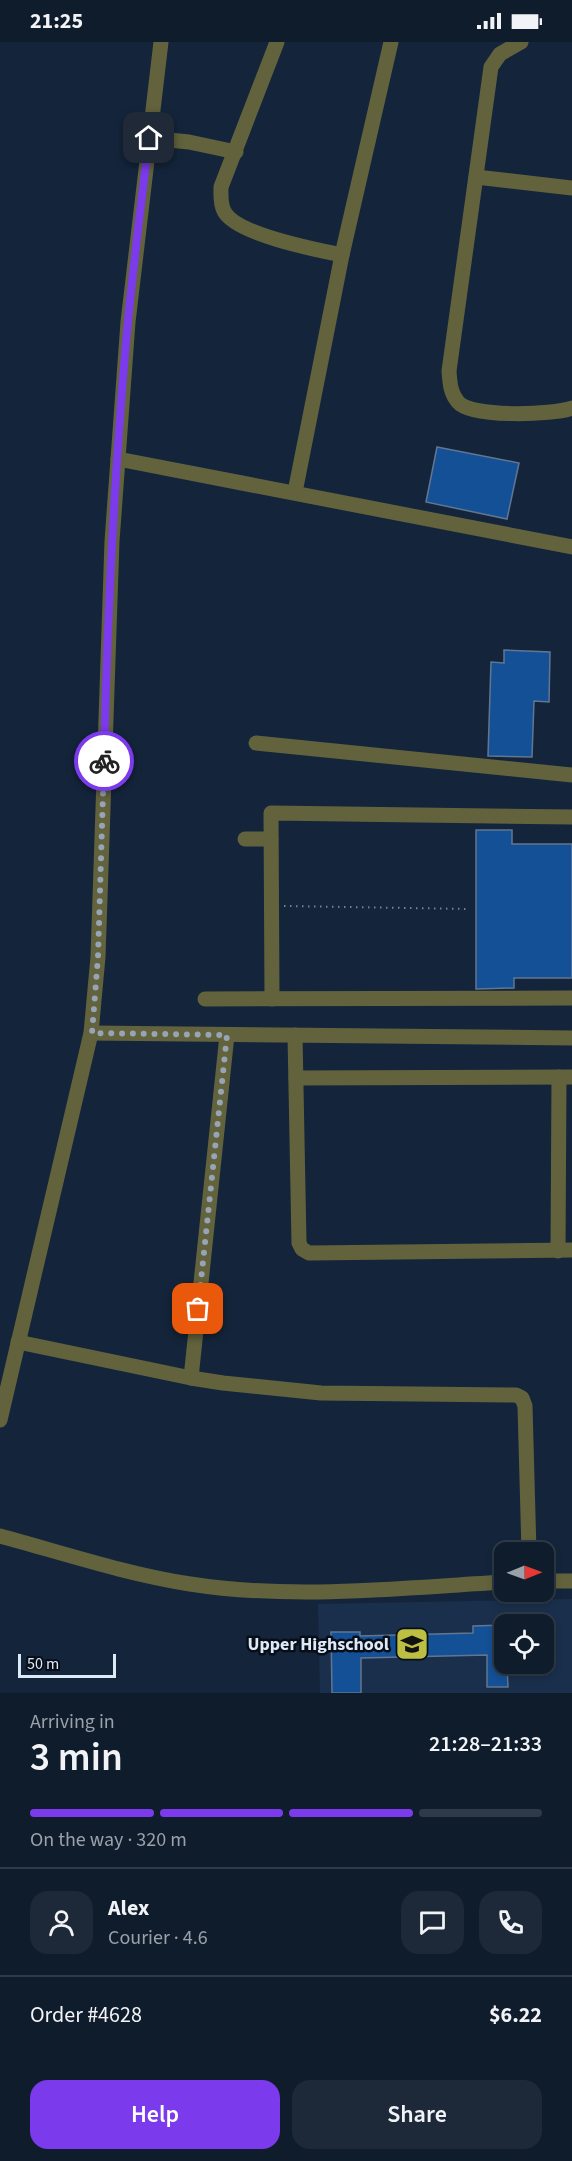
<!DOCTYPE html>
<html lang="en">
<head>
<meta charset="utf-8">
<style>
  :root { --surface:#0f1c2c; --page:#1d2938; --text:#f1f3f6; --muted:#9ba1a9; --line:#2f3a48; --accent:#7c3aed }
  body { margin:0; font-family:"Source Sans 3",sans-serif; background:var(--page); color:var(--text); height:100vh; display:flex; flex-direction:column; font-size:22px; white-space:nowrap }
  * { box-sizing:border-box; margin:0 }
  p { font-size:20px; color:var(--muted) }
  .icon { flex:none; width:33px; height:33px; fill:none; stroke:currentColor; stroke-width:2; stroke-linecap:round; stroke-linejoin:round }
  .map { position:relative; height:1651px; overflow:hidden }
  .drawer { display:flex; flex-direction:column; background:var(--surface); flex:1 }
  .drawer>* { flex:none }
  .needle { width:39px; rotate:89deg }
  .controls { position:absolute; left:494px; top:1500px; display:grid; gap:12px }
  .controls a { display:grid; place-items:center; width:60px; height:60px; border-radius:12px; background:var(--surface); box-shadow:0 3px 9px #0003,0 0 0 2px var(--line); font-size:30px }
  .scale { position:absolute; left:18px; bottom:15px; width:98px; box-sizing:border-box; padding-left:6px; border:3px solid #dee9f8; border-top:0; font-size:16px; line-height:21px; white-space:nowrap; color:#dee9f8; -webkit-text-stroke:4px #070e18; paint-order:stroke }
  .pin { position:absolute; display:grid; place-items:center; width:51px; height:51px; color:#fff; margin:-26px; border-radius:12px; box-shadow:0 3px 9px #0006 }
  .courier { position:absolute; display:grid; place-items:center; width:60px; height:60px; margin:-30px; border:4px solid #7c3aed; border-radius:50%; background:#fff; color:#222; box-shadow:0 2px 8px #0007 }
  .headline em { font-style:normal; font-weight:600 }
  .headline div { display:flex; flex-direction:column-reverse }
  .headline { display:flex; align-items:center; justify-content:space-between; height:102px; padding:0 30px }
  h1 { font-size:39px; font-weight:600; line-height:45px }
  .bar { display:grid; grid-template-columns:repeat(4,1fr); gap:9px 6px; align-content:center; height:72px; padding:0 30px }
  .bar i { height:8px; border-radius:4px; background:var(--line) }
  .bar .active { background:var(--accent) }
  .bar p { grid-column:span 4 }
  .line { display:flex; align-items:center; gap:15px; padding:0 30px; border-top:2px solid var(--line) }
  .line div { flex:1 }
  .round { display:grid; place-items:center; flex:none; width:63px; height:63px; border-radius:18px; background:var(--page) }
  .action { display:flex; gap:12px; margin-top:auto; padding:12px 30px }
  .action a { flex:1; height:69px; border-radius:18px; background:var(--accent); color:#fff; font-size:24px; font-weight:600; line-height:69px; text-align:center }
  .action a+a { background:var(--page); color:var(--text) }
  .status { display:flex; justify-content:space-between; align-items:center; height:42px; padding:0 30px; background:var(--surface); direction:ltr }
  .status svg { height:16px; fill:currentColor }
  .map>svg:first-child { display:block }
</style>
</head>
<body>
<div class="status"><b>21:25</b><svg viewBox="0 0 49 12"><path d="M0 12V9h3v3zM5 12V6h3v6zM10 12V3h3v9zM15 12V0h3v12zM26 1h20v11H26zM47 4h2v5h-2z"/></svg></div>
<div class="map">
<svg width="572" height="1651" viewBox="0 0 572 1651">
  <rect width="100%" height="100%" fill="#14253b"/>
  <!-- built -->
  <path fill="#1a2f4b" fill-rule="evenodd" d="M 572,1557 L 572,1651 L 320,1651 L 318,1562 ZM 504,1582 L 543,1582 L 543,1622 L 504,1622 Z"/>
  <!-- building -->
  <g fill="#145095" stroke="#627691" stroke-width="1.5">
    <path d="M 437,405 L 519,421 L 507,477 L 426,460 Z"/>
    <path d="M 504,608 L 550,610 L 549,660 L 534,659 L 532,715 L 488,714 L 491,620 L 504,621 Z"/>
    <path d="M 476,788 L 512,788 L 512,802 L 572,802 L 572,936 L 514,936 L 514,946 L 476,947 Z"/>
    <path d="M 504,1583 L 504,1622 L 507,1622 L 508,1645 L 487,1645 L 487,1613 L 361,1616 L 361,1651 L 332,1651 L 331,1590 L 360,1590 L 360,1594 L 473,1591 L 473,1584 Z"/>
  </g>
  <g fill="none" stroke-linecap="round" stroke-linejoin="round">
    <!-- path -->
    <path stroke="#748295" stroke-width="2" stroke-dasharray="1.5 4.5" stroke-linecap="butt" d="M 284,864 L 470,867"/>
    <!-- minor -->
    <g stroke="#62633c" stroke-width="15">
      <path d="M 277,0 L 221,145 C 221,153 220,161 224,169 C 235,192 317,208 342,213"/>
      <path d="M 521,0 L 500,12 L 491,25 L 449,329 C 450,340 450,351 458,360 C 471,376 553,373 572,366"/>
      <path d="M 149,96 L 189,100 L 236,110"/>
      <path d="M 476,135 L 572,146"/>
      <path d="M 118,417 L 572,505"/>
      <path d="M 295,450 L 342,213 L 391,0"/>
      <path d="M 256,701 L 572,733"/>
      <path d="M 245,797 L 271,797"/>
      <path d="M 205,957 L 572,956"/>
      <path d="M 272,957 L 271,771 L 572,775"/>
      <path d="M 91,991 L 572,996"/>
      <path d="M 295,993 L 299,1201 L 302,1207 L 309,1211 L 572,1208"/>
      <path d="M 296,1036 L 572,1035"/>
      <path d="M 558,1209 L 559,1035"/>
      <path d="M 18,1300 L 191,1336 L 223,1341 L 321,1351 L 516,1353 L 522,1356 L 525,1364 L 529,1510"/>
      <path d="M 191,1336 L 227,993"/>
      <path d="M 0,1378 L 91,991 L 98,915 L 112,499 L 118,417 L 128,280 L 161,0"/>
      <path d="M 0,1494 C 63,1511 126,1532 190,1542 C 293,1558 400,1546 504,1540"/>
      <path d="M 543,1539 L 572,1539"/>
    </g>
  </g>
  <g fill="none" stroke-linecap="round" stroke-linejoin="round">
    <!-- done -->
    <path stroke="#97a4b6" stroke-width="6" stroke-dasharray="0 10.8" d="M 104,719 L 98,915 L 92,991 L 227,993 L 198,1267"/>
    <!-- route -->
    <path stroke="#7c3aed" stroke-width="8" d="M 104,719 C 107,579 114,439 126,300 C 132,232 141,164 149,96"/>
  </g>
  <!-- icons -->
  <defs>
    <g id="school-square" transform="scale(1.725)"><rect x="-9" y="-9" width="18" height="18" rx="4" fill="#bdbf43" stroke="#070e18"/><path d="M0-5L7-2L0 1L-7-2ZM-4 1L0 2.5L4 1V4Q0 6-4 4Z" fill="#111"/></g>
  </defs>
  <g fill-rule="evenodd">
    <use href="#school-square" x="412" y="1602"/>
  </g>
  <g text-anchor="middle" dominant-baseline="central" stroke-width="5" stroke-linejoin="round" paint-order="stroke">
    <!-- poi labels -->
    <g font-size="18" font-weight="bold" fill="#dee9f8" stroke="#070e18" text-anchor="end">
      <text x="389" y="1602">Upper Highschool</text>
    </g>
  </g>
</svg>
<div class="controls">
<a><svg class="needle" viewBox="-14 -14 28 28"><path d="M0-13l5 13h-10z" fill="#e53935"/><path d="M0 13l5-13h-10z" fill="#9ba1a9"/></svg></a>
<a><svg class="icon" aria-label="locate" viewBox="0 0 24 24"><circle cx="12" cy="12" r="6"/><path d="M12 2v4M12 18v4M2 12h4M18 12h4"/></svg></a>
</div>
<div class="scale">50 m</div>
<div class="pin" style="left:198px;top:1267px;background:#ea580c"><svg class="icon" aria-label="bag" viewBox="0 0 24 24"><path d="M5 8h14l-1 12H6zM9 8a3 3 0 0 1 6 0"/></svg></div>
<div class="pin" style="left:149px;top:96px;background:#1f2937"><svg class="icon" aria-label="home" viewBox="0 0 24 24"><path d="M3 11l9-7 9 7M6 9v11h12V9"/></svg></div>
<div class="courier" style="left:104px;top:719px"><svg class="icon" aria-label="bike" viewBox="0 0 24 24"><circle cx="6" cy="16" r="4"/><circle cx="18" cy="16" r="4"/><path d="M6 16l4-8h5l3 8M10 8l3 8H6M13 5h3"/></svg></div>
</div>
<section class="drawer">
<div class="headline"><div><h1>3 min</h1><p>Arriving in</p></div><em>21:28–21:33</em></div>
<div class="bar"><i class="active"></i><i class="active"></i><i class="active"></i><i></i><p>On the way · 320 m</p></div>
<div class="line" style="height:108px"><a class="round"><svg class="icon" aria-label="person" viewBox="0 0 24 24"><circle cx="12" cy="8" r="4"/><path d="M4 21q1-7 8-7t8 7"/></svg></a><div><b>Alex</b><p>Courier · 4.6</p></div><a class="round"><svg class="icon" aria-label="chat" viewBox="0 0 24 24"><path d="M4 5h16v11H9l-5 4z"/></svg></a><a class="round"><svg class="icon" aria-label="phone" viewBox="0 0 24 24"><path d="M5 4h4l2 5-3 2q2 4 5 5l2-3 5 2v4C11 20 4 13 5 4z"/></svg></a></div>
<div class="line" style="height:78px"><div>Order #4628</div><b>$6.22</b></div>
<div class="action"><a>Help</a><a>Share</a></div>
</section>
</body>
</html>
